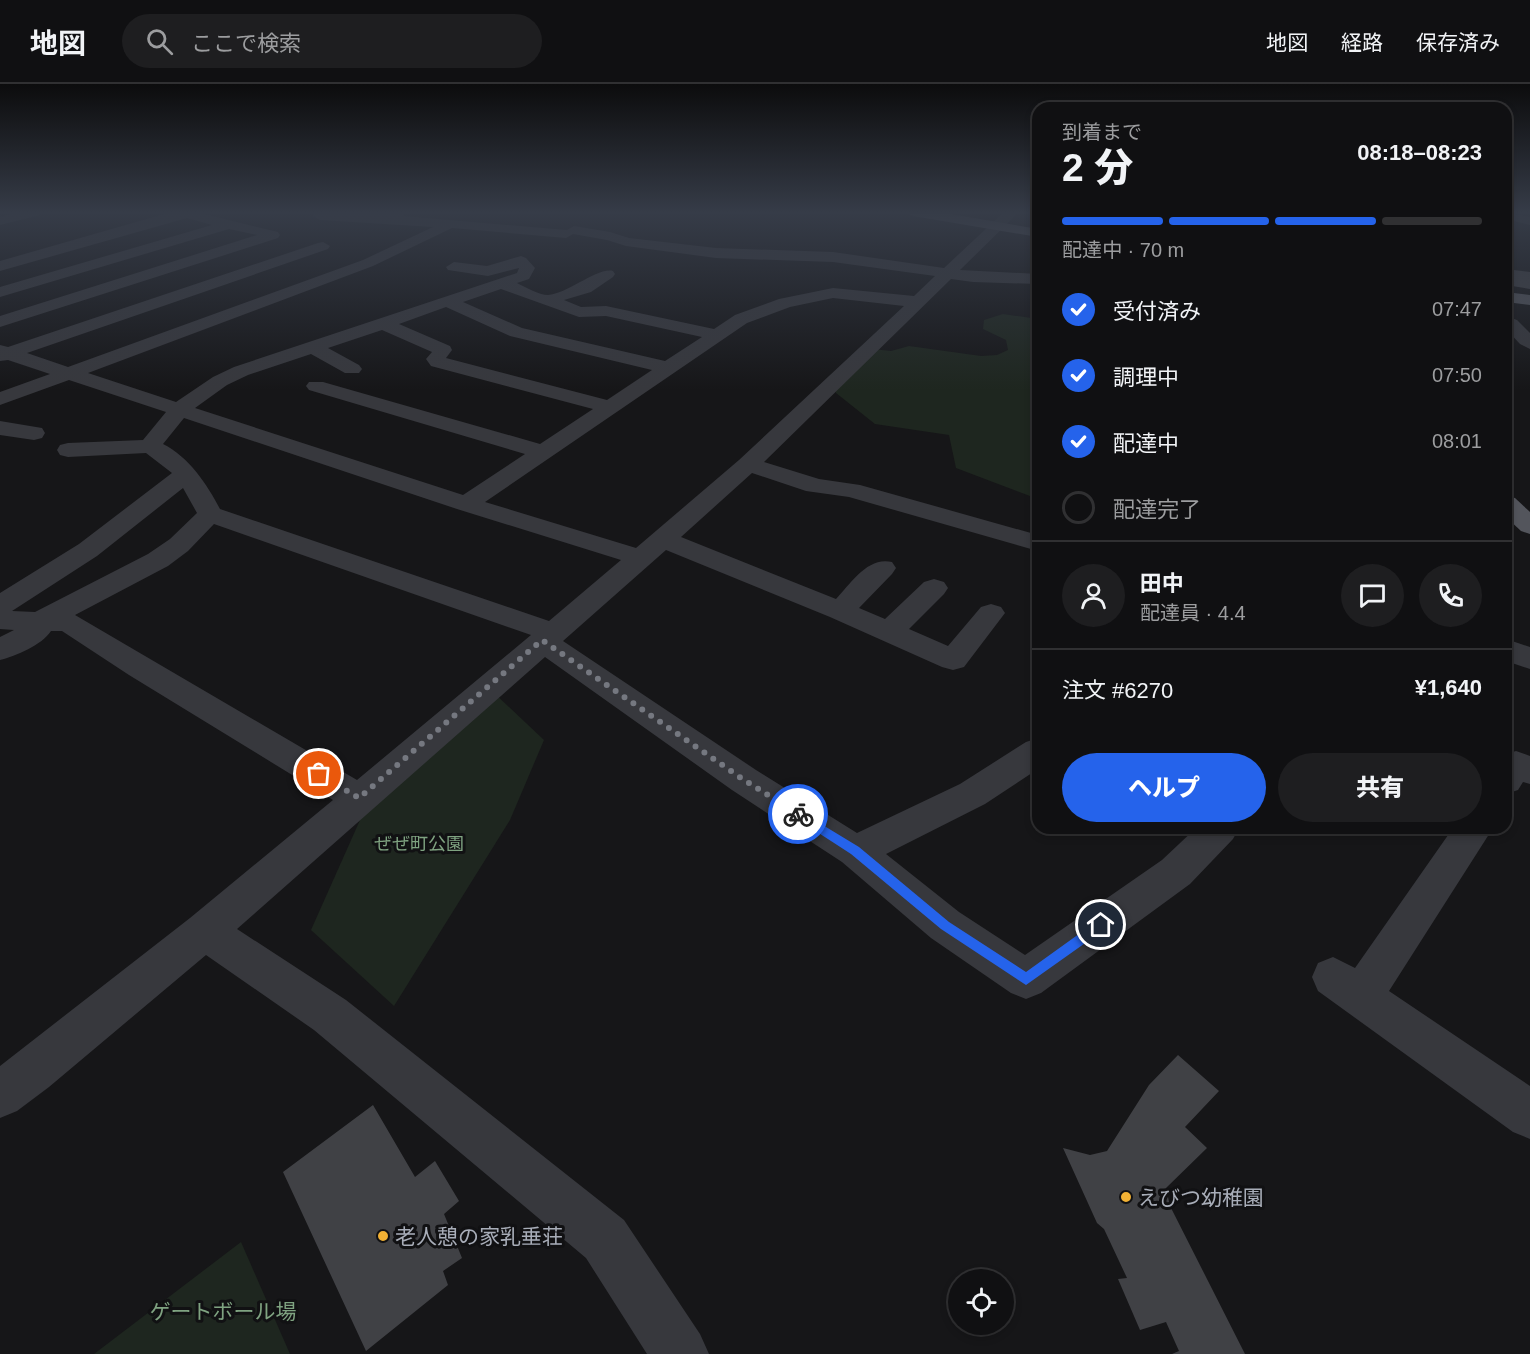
<!DOCTYPE html>
<html lang="ja">
<head>
<meta charset="utf-8">
<style>
  :root { --surface:#101012; --page:#1e1e20; --text:#f1f3f6; --muted:#9c9d9f; --line:#303032; --accent:#2563eb }
  body { margin:0; font-family:Helvetica,"Noto Sans JP",sans-serif; background:var(--page); color:var(--text); height:100vh; display:flex; flex-direction:column; font-size:22px; white-space:nowrap }
  * { box-sizing:border-box; margin:0 }
  p { font-size:20px; color:var(--muted) }
  .icon { flex:none; width:33px; height:33px; fill:none; stroke:currentColor; stroke-width:2; stroke-linecap:round; stroke-linejoin:round }
  .map { position:relative; flex:1; overflow:hidden }
  .drawer { position:absolute; left:1032px; top:18px; width:480px; height:732px; display:flex; flex-direction:column; background:var(--surface); border-radius:18px; box-shadow:0 3px 9px #0003,0 0 0 2px var(--line) }
  .drawer>* { flex:none }
  .controls { position:absolute; left:948px; top:1185px; display:grid; gap:12px }
  .controls a { display:grid; place-items:center; width:66px; height:66px; border-radius:50%; background:var(--surface); box-shadow:0 3px 9px #0003,0 0 0 2px var(--line); font-size:30px }
  .pin { position:absolute; display:grid; place-items:center; width:51px; height:51px; color:#fff; margin:-26px; border:3px solid #fff; border-radius:50%; box-shadow:0 2px 6px #0007 }
  .courier { position:absolute; display:grid; place-items:center; width:60px; height:60px; margin:-30px; border:4px solid #2563eb; border-radius:50%; background:#fff; color:#222; box-shadow:0 2px 8px #0007 }
  .head em { font-style:normal; font-weight:800 }
  .head div { display:flex; flex-direction:column-reverse }
  .head { display:flex; align-items:center; justify-content:space-between; height:102px; padding:0 30px }
  h1 { font-size:39px; font-weight:800; line-height:45px }
  .bar { display:grid; grid-template-columns:repeat(4,1fr); gap:9px 6px; align-content:center; height:72px; padding:0 30px }
  .bar i { height:8px; border-radius:4px; background:var(--line) }
  .bar .current { background:var(--accent) }
  .bar p { grid-column:span 4 }
  .line { display:flex; align-items:center; gap:15px; padding:0 30px; border-top:2px solid var(--line) }
  .line div { flex:1 }
  .round { display:grid; place-items:center; flex:none; width:63px; height:63px; border-radius:32px; background:var(--page) }
  ol { padding:0 30px; list-style:none }
  li { display:flex; align-items:center; gap:18px; height:66px }
  li p { margin-inline-start:auto }
  li .icon { padding:6px; border-radius:50%; background:var(--accent); color:#fff; stroke-width:4 }
  li:last-child { color:var(--muted) }
  li i { width:33px; height:33px; border:3px solid var(--line); border-radius:50% }
  .cta { display:flex; gap:12px; margin-top:auto; padding:12px 30px }
  .cta a { flex:1; height:69px; border-radius:36px; background:var(--accent); color:#fff; font-size:24px; font-weight:800; line-height:69px; text-align:center }
  .cta a+a { background:var(--page); color:var(--text) }
  header { display:flex; align-items:center; gap:36px; box-sizing:border-box; height:84px; padding:0 30px; background:var(--surface); border-bottom:2px solid var(--line) }
  header strong { font-size:28px }
  nav { display:flex; gap:33px; margin-inline-start:auto; font-size:21px }
  .search { width:420px; height:54px; background:var(--page); display:flex; align-items:center; gap:15px; box-sizing:border-box; padding:0 21px; border-radius:33px; color:var(--muted); font-size:22px }
  .map>svg:first-child { display:block }
</style>
</head>
<body>
<header>
<strong>地図</strong>
<div class="search"><svg class="icon" aria-label="search" viewBox="0 0 24 24"><circle cx="10" cy="10" r="6"/><path d="M15 15l6 6"/></svg>ここで検索</div>
<nav><a>地図</a><a>経路</a><a>保存済み</a></nav>
</header>
<div class="map">
<svg width="1530" height="1270" viewBox="0 0 1530 1270">
  <rect width="100%" height="100%" fill="#161618"/>
  <!-- green -->
  <g fill="#1e261f">
    <path d="M 1003,230 L 1038,235 L 1038,415 L 956,384 L 949,351 L 875,340 L 836,309 L 834,300 L 873,265 L 891,267 L 909,262 L 981,272 L 997,271 L 1008,266 L 1006,256 L 983,245 L 984,236 Z"/>
    <path d="M 492,607 L 544,656 L 510,736 L 394,922 L 311,846 L 368,718 Z"/>
    <path d="M 241,1158 L 290,1270 L 94,1270 Z"/>
  </g>
  <!-- building -->
  <g fill="#404145">
    <path d="M 1506,185 L 1530,188 L 1530,205 L 1506,201 Z"/>
    <path d="M 1178,971 L 1219,1007 L 1185,1043 L 1207,1064 L 1166,1104 L 1170,1122 L 1245,1270 L 1172,1270 L 1179,1267 L 1166,1238 L 1140,1246 L 1118,1195 L 1127,1194 L 1104,1145 L 1097,1139 L 1063,1064 L 1090,1071 L 1107,1067 L 1149,1001 Z"/>
    <path d="M 373,1021 L 415,1093 L 435,1077 L 459,1117 L 444,1130 L 462,1174 L 443,1187 L 448,1201 L 366,1267 L 283,1088 Z"/>
  </g>
  <g fill="none" stroke-linecap="round" stroke-linejoin="round">
    <!-- minor -->
    <g fill="#37383d" fill-rule="evenodd">
      <path d="M 18,128 L 42,128 L 40,131 L 0,141 L 0,133 Z"/>
      <path d="M 171,128 L 196,128 L 278,148 L 280,151 L 278,154 L 0,243 L 0,232 L 257,151 L 229,145 L 0,213 L 0,203 L 212,141 L 187,134 L 0,187 L 0,177 Z"/>
      <path d="M 315,128 L 407,128 L 403,132 L 567,146 L 574,142 L 610,148 L 629,154 L 716,164 L 833,168 L 944,184 L 1004,128 L 1019,128 L 960,186 L 1038,190 L 1038,200 L 973,198 L 951,195 L 764,378 L 819,395 L 860,401 L 1038,451 L 1038,467 L 849,413 L 806,407 L 752,389 L 681,453 L 836,515 C 851,499 868,472 892,478 L 896,484 L 892,490 L 859,524 L 885,535 L 924,498 L 934,495 L 944,498 L 948,504 L 944,510 L 909,545 L 948,562 L 981,523 L 991,520 L 1001,523 L 1005,529 L 964,583 L 953,586 L 942,583 L 830,533 L 666,466 L 563,557 L 756,686 L 857,749 L 960,700 L 1026,658 L 1038,654 L 1038,685 L 985,720 L 886,770 L 959,828 L 1025,871 L 1162,776 L 1196,744 L 1239,744 L 1233,755 L 1190,800 L 1041,909 L 1026,915 L 1011,909 L 931,854 L 842,778 L 732,706 L 545,573 L 237,845 L 346,916 L 624,1136 L 700,1250 L 709,1270 L 647,1270 L 586,1174 L 314,946 L 206,871 L 49,1003 L 17,1027 L 0,1034 L 0,982 L 190,834 L 333,716 L 129,591 L 62,547 L 51,547 C 42,561 16,572 0,576 L 0,553 L 14,546 L 0,545 L 0,509 L 79,460 L 172,389 L 146,369 L 68,373 L 60,371 L 57,366 L 60,361 L 68,359 L 143,356 L 166,328 L 69,296 L 0,321 L 0,308 L 50,290 L 8,276 L 0,277 L 0,261 L 8,263 L 318,159 L 323,158 L 330,162 L 328,165 L 27,269 L 68,283 L 363,176 L 433,143 L 320,136 L 313,132 ZM 452,144 L 566,154 L 573,150 L 607,156 L 626,162 L 716,174 L 833,178 L 935,192 L 914,212 L 833,204 L 779,215 L 735,231 L 714,245 L 606,222 L 581,223 L 564,216 L 591,208 L 613,193 L 615,190 L 613,187 C 597,183 568,210 548,211 C 539,211 525,203 517,199 L 529,195 L 535,184 L 526,174 L 521,172 L 487,182 L 454,178 L 446,183 L 448,186 L 488,192 L 519,184 L 517,189 L 234,283 L 213,293 L 176,318 L 88,289 L 373,182 ZM 501,205 L 579,233 L 606,232 L 702,253 L 665,277 L 522,244 L 463,218 ZM 833,214 L 904,222 L 739,376 L 636,464 L 485,418 L 747,239 L 790,223 ZM 446,223 L 510,252 L 652,286 L 607,316 L 446,274 L 452,266 L 450,262 L 399,240 ZM 382,246 L 432,268 L 426,275 L 431,282 L 593,325 L 540,360 L 323,298 L 309,298 L 306,302 L 309,306 L 525,370 L 463,411 L 195,324 L 227,301 L 248,291 L 311,270 L 345,289 L 359,289 L 362,285 L 359,281 L 328,264 ZM 184,334 L 457,425 L 621,476 L 549,537 L 220,425 C 207,400 189,373 163,360 ZM 183,404 L 197,429 L 170,455 L 148,470 L 35,528 L 12,527 L 97,472 ZM 214,440 L 531,551 L 357,696 L 75,531 L 168,482 L 188,467 Z"/>
      <path d="M 1506,128 L 1530,133 L 1530,141 L 1506,135 Z"/>
      <path d="M 1506,232 L 1517,236 L 1530,249 L 1530,265 L 1520,260 L 1506,245 Z"/>
      <path d="M 0,337 L 42,344 L 45,349 L 42,354 L 34,356 L 0,351 Z"/>
      <path d="M 1506,555 L 1530,563 L 1530,585 L 1506,577 Z"/>
      <path d="M 1516,667 L 1530,672 L 1530,700 L 1523,698 L 1518,706 L 1506,710 L 1506,670 Z"/>
      <path d="M 1453,744 L 1493,744 L 1389,907 L 1530,1002 L 1530,1055 L 1513,1048 L 1318,907 L 1312,893 L 1318,879 L 1333,873 L 1355,884 Z"/>
    </g>
    <!-- major -->
    <g fill="#53555c" fill-rule="evenodd">
      <path d="M 906,128 L 939,128 L 1038,145 L 1038,153 L 913,132 Z"/>
      <path d="M 1506,208 L 1530,211 L 1530,221 L 1506,218 Z"/>
      <path d="M 1506,412 L 1515,414 L 1530,428 L 1530,450 L 1521,447 L 1506,433 Z"/>
    </g>
  </g>
  <!-- sky -->
  <linearGradient id="sky" x2="0" y2="1"><stop stop-color="#0c0c0d"/><stop offset="0.42" stop-color="#363c48"/><stop offset="1" stop-color="#363c48" stop-opacity="0"/></linearGradient>
  <rect width="1530" height="306" fill="url(#sky)"/>
  <!-- route -->
  <path fill="#2563eb" d="M 798,726 L 859,763 L 949,838 L 1026,888 L 1097,837 L 1105,837 L 1107,841 L 1105,845 L 1026,901 L 941,845 L 851,770 L 794,733 L 792,730 Z"/>
  <g fill="none" stroke-linecap="round" stroke-linejoin="round">
    <!-- done -->
    <path stroke="#757880" stroke-width="6" stroke-dasharray="0 10.8" d="M 319,690 L 359,714 L 542,556 L 744,696 L 798,730"/>
  </g>
  <!-- markers -->
  <g fill="#f2b134" stroke="#111113" stroke-width="2">
    <circle cx="1126" cy="1113" r="6"/>
    <circle cx="383" cy="1152" r="6"/>
  </g>
  <g text-anchor="middle" dominant-baseline="central" stroke-width="6" stroke-linejoin="round" paint-order="stroke">
    <!-- park labels -->
    <g font-size="18" fill="#7fa381" stroke="#111113">
      <text x="419" y="760">ぜぜ町公園</text>
    </g>
    <!-- near-poi labels -->
    <g font-size="21" fill="#a8adb8" stroke="#111113" text-anchor="start">
      <text x="1138" y="1113">えびつ幼稚園</text>
      <text x="395" y="1152">老人憩の家乳垂荘</text>
    </g>
    <!-- near-park labels -->
    <g font-size="21" fill="#7fa381" stroke="#111113">
      <text x="223" y="1227">ゲートボール場</text>
    </g>
  </g>
</svg>
<div class="controls">
<a><svg class="icon" aria-label="locate" viewBox="0 0 24 24"><circle cx="12" cy="12" r="6"/><path d="M12 2v4M12 18v4M2 12h4M18 12h4"/></svg></a>
</div>
<div class="pin" style="left:319px;top:690px;background:#ea580c"><svg class="icon" aria-label="bag" viewBox="0 0 24 24"><path d="M5 8h14l-1 12H6zM9 8a3 3 0 0 1 6 0"/></svg></div>
<div class="pin" style="left:1101px;top:841px;background:#1f2937"><svg class="icon" aria-label="home" viewBox="0 0 24 24"><path d="M3 11l9-7 9 7M6 9v11h12V9"/></svg></div>
<div class="courier" style="left:798px;top:730px"><svg class="icon" aria-label="bike" viewBox="0 0 24 24"><circle cx="6" cy="16" r="4"/><circle cx="18" cy="16" r="4"/><path d="M6 16l4-8h5l3 8M10 8l3 8H6M13 5h3"/></svg></div>
<section class="drawer">
<div class="head"><div><h1>2 分</h1><p>到着まで</p></div><em>08:18–08:23</em></div>
<div class="bar"><i class="current"></i><i class="current"></i><i class="current"></i><i></i><p>配達中 · 70 m</p></div>
<ol>
<li><svg class="icon" aria-label="check" viewBox="0 0 24 24"><path d="M5 12l5 5 9-10"/></svg>受付済み<p>07:47</p></li>
<li><svg class="icon" aria-label="check" viewBox="0 0 24 24"><path d="M5 12l5 5 9-10"/></svg>調理中<p>07:50</p></li>
<li><svg class="icon" aria-label="check" viewBox="0 0 24 24"><path d="M5 12l5 5 9-10"/></svg>配達中<p>08:01</p></li>
<li><i></i>配達完了</li>
</ol>
<div class="line" style="height:108px"><a class="round"><svg class="icon" aria-label="person" viewBox="0 0 24 24"><circle cx="12" cy="8" r="4"/><path d="M4 21q1-7 8-7t8 7"/></svg></a><div><b>田中</b><p>配達員 · 4.4</p></div><a class="round"><svg class="icon" aria-label="chat" viewBox="0 0 24 24"><path d="M4 5h16v11H9l-5 4z"/></svg></a><a class="round"><svg class="icon" aria-label="phone" viewBox="0 0 24 24"><path d="M5 4h4l2 5-3 2q2 4 5 5l2-3 5 2v4C11 20 4 13 5 4z"/></svg></a></div>
<div class="line" style="height:78px"><div>注文 #6270</div><b>¥1,640</b></div>
<div class="cta"><a>ヘルプ</a><a>共有</a></div>
</section>
</div>
</body>
</html>
